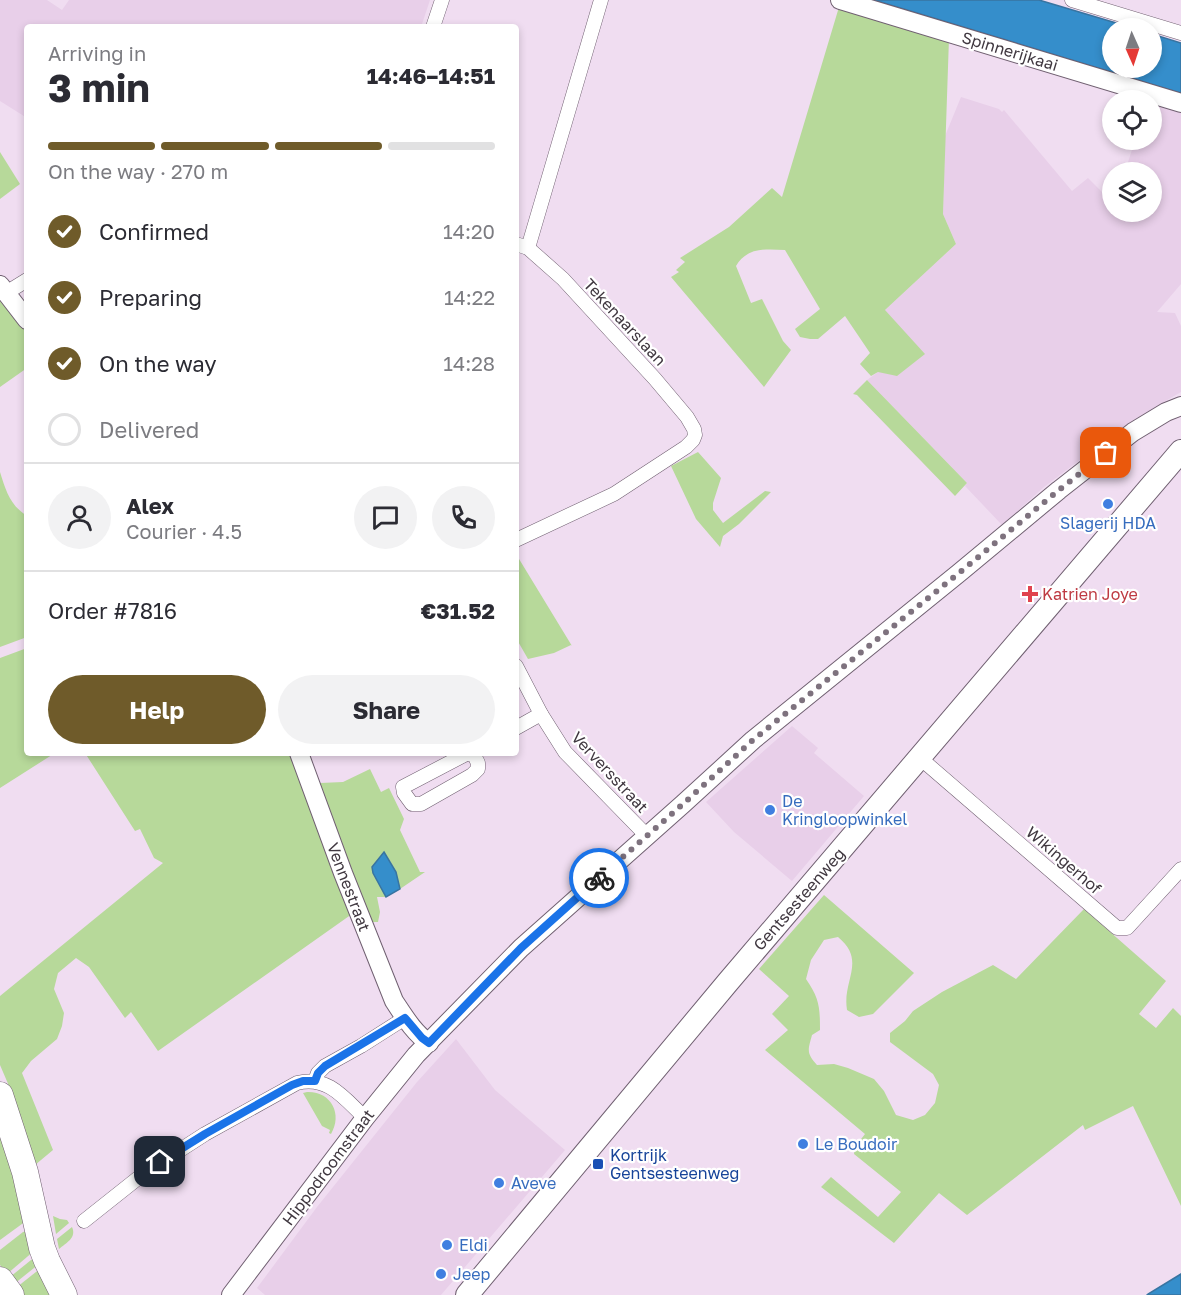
<!DOCTYPE html>
<html lang="en">
<head>
<meta charset="utf-8">
<style>
  :root { --surface:#fff; --page:#f2f2f3; --text:#2b2b33; --muted:#7c7c81; --line:#e1e1e2; --accent:#6f5b2a }
  body { margin:0; font-family:"Golos Text",sans-serif; background:var(--page); color:var(--text); height:100vh; display:flex; flex-direction:column; font-size:22px; white-space:nowrap }
  * { box-sizing:border-box; margin:0 }
  p { font-size:20px; color:var(--muted) }
  .icon { flex:none; width:33px; height:33px; fill:none; stroke:currentColor; stroke-width:2; stroke-linecap:round; stroke-linejoin:round }
  .map { position:relative; flex:1; overflow:hidden }
  .panel { position:absolute; left:24px; top:24px; width:495px; height:732px; display:flex; flex-direction:column; background:var(--surface); border-radius:6px; box-shadow:0 3px 9px #0003 }
  .panel>* { flex:none }
  .needle { width:39px; rotate:177deg }
  .buttons { position:absolute; left:1102px; top:18px; display:grid; gap:12px }
  .buttons a { display:grid; place-items:center; width:60px; height:60px; border-radius:50%; background:var(--surface); box-shadow:0 3px 9px #0003; font-size:30px }
  .pin { position:absolute; display:grid; place-items:center; width:51px; height:51px; color:#fff; margin:-26px; border-radius:12px; box-shadow:0 3px 9px #0006 }
  .courier { position:absolute; display:grid; place-items:center; width:60px; height:60px; margin:-30px; border:4px solid #1a73e8; border-radius:50%; background:#fff; color:#222; box-shadow:0 2px 8px #0007 }
  .headline em { font-style:normal; font-weight:700 }
  .headline div { display:flex; flex-direction:column-reverse }
  .headline { display:flex; align-items:center; justify-content:space-between; height:102px; padding:0 24px }
  h1 { font-size:39px; font-weight:700; line-height:45px }
  .bar { display:grid; grid-template-columns:repeat(4,1fr); gap:9px 6px; align-content:center; height:72px; padding:0 24px }
  .bar i { height:8px; border-radius:4px; background:var(--line) }
  .bar .current { background:var(--accent) }
  .bar p { grid-column:span 4 }
  .line { display:flex; align-items:center; gap:15px; padding:0 24px; border-top:2px solid var(--line) }
  .line div { flex:1 }
  .round { display:grid; place-items:center; flex:none; width:63px; height:63px; border-radius:32px; background:var(--page) }
  ol { padding:0 24px; list-style:none }
  li { display:flex; align-items:center; gap:18px; height:66px }
  li p { margin-inline-start:auto }
  li .icon { padding:6px; border-radius:50%; background:var(--accent); color:#fff; stroke-width:4 }
  li:last-child { color:var(--muted) }
  li i { width:33px; height:33px; border:3px solid var(--line); border-radius:50% }
  .action { display:flex; gap:12px; margin-top:auto; padding:12px 24px }
  .action a { flex:1; height:69px; border-radius:36px; background:var(--accent); color:#fff; font-size:24px; font-weight:700; line-height:69px; text-align:center }
  .action a+a { background:var(--page); color:var(--text) }
  .map>svg:first-child { display:block }
</style>
</head>
<body>
<div class="map">
<svg width="1181" height="1295" viewBox="0 0 1181 1295">
  <rect width="100%" height="100%" fill="#f0ddf1"/>
  <!-- built -->
  <g fill="#e8cfe9">
    <path d="M 0,0 L 47,0 L 62,10 L 69,0 L 430,0 L 421,27 L 27,27 L 27,118 L 0,101 Z"/>
    <path d="M 961,97 L 999,109 L 1002,112 L 1004,110 L 1072,191 L 1088,178 L 1107,197 L 1113,192 L 1113,212 L 1152,212 L 1152,172 L 1125,172 L 1135,140 L 1152,140 L 1152,100 L 1181,108 L 1181,284 L 1157,312 L 1175,313 L 1181,326 L 1181,392 L 1133,420 L 1044,487 L 1002,525 L 965,486 L 967,483 L 867,380 L 878,372 L 885,310 L 956,244 L 943,214 L 945,136 Z"/>
    <path d="M 792,726 L 818,748 L 814,753 L 864,796 L 792,881 L 734,832 L 706,802 Z"/>
    <path d="M 456,1039 L 495,1090 L 565,1150 L 441,1295 L 265,1295 L 257,1288 L 317,1207 L 417,1082 Z"/>
  </g>
  <!-- green -->
  <g fill="#b7d99a">
    <path d="M 839,7 L 949,38 L 943,214 L 956,244 L 885,310 L 925,354 L 897,376 L 878,372 L 871,376 L 860,364 L 870,353 L 845,316 L 818,339 L 810,339 L 800,337 L 795,329 L 820,309 L 785,250 C 766,249 747,247 736,266 L 751,303 L 762,299 L 783,341 L 791,350 L 764,387 L 671,277 L 679,272 L 676,270 L 685,262 L 680,258 L 729,227 L 772,188 L 782,197 Z"/>
    <path d="M 0,152 L 20,184 L 0,199 Z"/>
    <path d="M 0,299 L 27,333 L 27,368 L 0,387 Z"/>
    <path d="M 867,380 L 967,483 L 955,496 L 857,395 L 853,394 Z"/>
    <path d="M 698,452 L 721,478 L 713,503 L 713,510 L 723,523 L 765,491 L 771,492 L 739,524 L 723,536 L 720,547 L 696,519 L 671,466 Z"/>
    <path d="M 0,472 C 6,491 10,505 27,516 L 27,637 L 0,647 Z"/>
    <path d="M 516,554 L 572,646 L 571,645 L 554,653 L 528,659 L 516,638 Z"/>
    <path d="M 27,648 L 27,753 L 55,753 L 0,788 L 0,658 Z"/>
    <path d="M 85,753 L 290,753 L 352,914 L 158,1051 L 131,1012 L 125,1018 L 89,967 L 76,958 L 58,973 L 54,989 L 64,1013 L 62,1026 L 57,1039 L 31,1061 L 22,1073 L 53,1150 L 35,1165 L 9,1086 L 0,1065 L 0,996 L 163,863 L 154,858 L 140,829 L 135,831 Z"/>
    <path d="M 370,769 L 381,792 L 389,788 L 404,819 L 400,830 L 420,872 L 425,872 L 400,889 C 397,875 393,863 384,853 L 372,867 L 373,873 L 386,897 L 377,897 L 380,912 L 378,922 L 371,922 L 320,783 L 343,782 Z"/>
    <path d="M 824,895 L 914,973 L 873,1014 L 859,1017 L 847,1010 C 842,980 867,961 838,937 L 824,940 L 811,960 L 806,979 C 819,998 820,1006 820,1030 L 812,1035 C 808,1050 806,1053 817,1065 L 834,1064 L 848,1068 L 874,1079 L 884,1091 L 896,1115 L 913,1120 L 925,1115 L 935,1103 L 939,1085 L 933,1074 L 890,1042 L 890,1033 L 905,1021 L 913,1011 L 942,992 L 993,965 L 1016,979 L 1084,909 L 1166,981 L 1139,1014 L 1156,1028 L 1173,1008 L 1181,1016 L 1181,1206 L 1133,1106 L 1085,1130 L 1083,1125 L 967,1215 L 939,1193 L 894,1243 L 821,1187 L 831,1177 L 878,1217 L 901,1192 L 854,1154 L 855,1147 L 865,1134 L 765,1050 L 788,1030 L 772,1014 L 789,996 L 759,969 Z"/>
    <path d="M 307,1092 C 331,1091 343,1114 331,1134 L 329,1133 L 330,1130 L 322,1126 L 303,1093 Z"/>
    <path d="M 0,1129 L 26,1221 L 0,1240 Z"/>
    <path d="M 53,1216 L 60,1219 L 67,1220 L 69,1223 L 56,1234 Z"/>
    <path d="M 72,1227 C 77,1238 66,1243 59,1249 L 57,1239 Z"/>
    <path d="M 28,1231 L 34,1251 L 7,1274 L 0,1265 L 0,1250 L 23,1232 Z"/>
    <path d="M 36,1256 L 39,1264 L 14,1284 L 10,1277 Z"/>
    <path d="M 41,1268 L 52,1295 L 22,1295 L 17,1287 Z"/>
  </g>
  <!-- water -->
  <g fill="#358ecb" stroke="#3874a1" stroke-width="1.5">
    <path d="M 874,0 L 1039,0 L 1133,28 L 1113,28 L 1113,68 L 1152,68 L 1152,34 L 1181,43 L 1181,93 Z"/>
    <path d="M 384,852 L 396,872 L 400,889 L 386,897 L 373,873 L 372,867 Z"/>
    <path d="M 1181,1274 L 1181,1295 L 1147,1295 L 1148,1294 Z"/>
  </g>
  <g fill="none" stroke-linecap="round" stroke-linejoin="round">
    <!-- minor casing -->
    <g stroke="#706071" stroke-width="15">
      <g id="minor">
        <path d="M 1072,0 L 1181,33"/>
        <path d="M 433,27 L 442,0"/>
        <path d="M 516,244 L 528,248 L 563,279 L 655,379 L 687,417 L 694,429 L 695,435 L 693,440 L 686,447 L 614,494 L 516,540"/>
        <path d="M 528,248 L 601,0"/>
        <path d="M 6,293 L 27,280"/>
        <path d="M 516,666 L 541,714 L 565,752 L 647,836"/>
        <path d="M 516,728 L 541,714"/>
        <path d="M 468,753 L 403,787 L 404,793 L 412,804 L 421,804 L 472,775 L 478,769 L 478,763 L 473,753"/>
        <path d="M 920,758 L 1117,928 L 1127,928 L 1181,869"/>
        <path d="M 315,1081 L 318,1073 L 325,1066 L 361,1046 L 405,1018"/>
        <path d="M 84,1221 L 147,1171 L 174,1154 L 205,1134 L 297,1083 C 328,1075 345,1099 365,1118"/>
      </g>
    </g>
    <!-- tertiary casing -->
    <g stroke="#706071" stroke-width="20">
      <g id="tertiary">
        <path d="M 840,0 L 1181,103"/>
        <path d="M 0,285 L 27,320"/>
        <path d="M 299,753 L 343,873 L 394,1001 C 404,1016 414,1033 429,1043"/>
        <path d="M 231,1295 L 365,1118 L 416,1055 L 521,948 L 683,804 L 753,740 L 959,573 L 1059,490 L 1133,432 L 1166,412 L 1181,406"/>
      </g>
    </g>
    <!-- primary casing -->
    <g stroke="#706071" stroke-width="24">
      <path id="primary" d="M 467,1295 L 728,982 L 1181,451"/>
    </g>
    <!-- motorway casing -->
    <g stroke="#706071" stroke-width="27">
      <g id="motorway">
        <path d="M 0,1095 L 25,1172 L 42,1248 L 47,1261 L 64,1295"/>
        <path d="M 0,1280 L 11,1295"/>
      </g>
    </g>
    <!-- minor -->
    <use href="#minor" stroke="#fff" stroke-width="14"/>
    <!-- tertiary -->
    <use href="#tertiary" stroke="#fff" stroke-width="18"/>
    <!-- primary -->
    <use href="#primary" stroke="#fff" stroke-width="22"/>
    <!-- motorway -->
    <use href="#motorway" stroke="#fff" stroke-width="26"/>
  </g>
  <g fill="none" stroke-linecap="round" stroke-linejoin="round">
    <!-- done -->
    <path stroke="#7e727e" stroke-width="6" stroke-dasharray="0 10.8" d="M 599,878 L 683,804 L 753,740 L 959,573 L 1059,490 L 1106,453"/>
    <!-- route -->
    <path stroke="#1a73e8" stroke-width="8" d="M 160,1162 L 205,1134 L 292,1085 L 303,1081 L 315,1081 L 318,1073 L 325,1066 L 405,1018 L 422,1038 L 429,1043 L 521,948 L 599,878"/>
  </g>
  <!-- markers -->
  <g fill="#3f7fe0" stroke="#fff" stroke-width="2">
    <circle cx="1108" cy="504" r="6"/>
    <circle cx="770" cy="810" r="6"/>
    <circle cx="803" cy="1144" r="6"/>
    <circle cx="499" cy="1183" r="6"/>
    <circle cx="447" cy="1245" r="6"/>
    <circle cx="441" cy="1274" r="6"/>
  </g>
  <path fill="#e0444e" stroke="#fff" stroke-width="2" d="M1027 585h6v6h6v6h-6v6h-6v-6h-6v-6h6z"/>
  <rect fill="#1a4fb4" stroke="#fff" stroke-width="2" x="592" y="1158" width="12" height="12" rx="3"/>
  <g text-anchor="middle" dominant-baseline="central" stroke-width="4.5" stroke-linejoin="round" paint-order="stroke">
    <!-- street labels -->
    <g font-size="16" fill="#403840" stroke="#fff">
      <text transform="translate(1010 51) rotate(17)">Spinnerijkaai</text>
      <text transform="translate(625 322) rotate(47)">Tekenaarslaan</text>
      <text transform="translate(610 772) rotate(47)">Verversstraat</text>
      <text transform="translate(1064 860) rotate(41)">Wikingerhof</text>
      <text transform="translate(349 887) rotate(69)">Vennestraat</text>
      <text transform="translate(799 899) rotate(-49)">Gentsesteenweg</text>
      <text transform="translate(328 1167) rotate(-53)">Hippodroomstraat</text>
    </g>
    <!-- shop labels -->
    <g font-size="16" fill="#366cbe" stroke="#fff" text-anchor="start">
      <text x="1108" y="523" text-anchor="middle">Slagerij HDA</text>
      <text x="782" y="801">De<tspan x="782" dy="18">Kringloopwinkel</tspan></text>
      <text x="815" y="1144">Le Boudoir</text>
      <text x="511" y="1183">Aveve</text>
      <text x="459" y="1245">Eldi</text>
      <text x="453" y="1274">Jeep</text>
    </g>
    <!-- health labels -->
    <g font-size="16" fill="#be3a42" stroke="#fff" text-anchor="start">
      <text x="1042" y="594">Katrien Joye</text>
    </g>
    <!-- transit labels -->
    <g font-size="16" fill="#164399" stroke="#fff" text-anchor="start">
      <text x="610" y="1155">Kortrijk<tspan x="610" dy="18">Gentsesteenweg</tspan></text>
    </g>
  </g>
</svg>
<div class="buttons">
<a><svg class="needle" viewBox="-14 -14 28 28"><path d="M0-13l5 13h-10z" fill="#e53935"/><path d="M0 13l5-13h-10z" fill="#7c7c81"/></svg></a>
<a><svg class="icon" aria-label="locate" viewBox="0 0 24 24"><circle cx="12" cy="12" r="6"/><path d="M12 2v4M12 18v4M2 12h4M18 12h4"/></svg></a>
<a><svg class="icon" aria-label="layers" viewBox="0 0 24 24"><path d="M12 4l9 5-9 5-9-5zM3 14l9 5 9-5"/></svg></a>
</div>
<div class="pin" style="left:1106px;top:453px;background:#ea580c"><svg class="icon" aria-label="bag" viewBox="0 0 24 24"><path d="M5 8h14l-1 12H6zM9 8a3 3 0 0 1 6 0"/></svg></div>
<div class="pin" style="left:160px;top:1162px;background:#1f2937"><svg class="icon" aria-label="home" viewBox="0 0 24 24"><path d="M3 11l9-7 9 7M6 9v11h12V9"/></svg></div>
<div class="courier" style="left:599px;top:878px"><svg class="icon" aria-label="bike" viewBox="0 0 24 24"><circle cx="6" cy="16" r="4"/><circle cx="18" cy="16" r="4"/><path d="M6 16l4-8h5l3 8M10 8l3 8H6M13 5h3"/></svg></div>
<section class="panel">
<div class="headline"><div><h1>3 min</h1><p>Arriving in</p></div><em>14:46–14:51</em></div>
<div class="bar"><i class="current"></i><i class="current"></i><i class="current"></i><i></i><p>On the way · 270 m</p></div>
<ol>
<li><svg class="icon" aria-label="check" viewBox="0 0 24 24"><path d="M5 12l5 5 9-10"/></svg>Confirmed<p>14:20</p></li>
<li><svg class="icon" aria-label="check" viewBox="0 0 24 24"><path d="M5 12l5 5 9-10"/></svg>Preparing<p>14:22</p></li>
<li><svg class="icon" aria-label="check" viewBox="0 0 24 24"><path d="M5 12l5 5 9-10"/></svg>On the way<p>14:28</p></li>
<li><i></i>Delivered</li>
</ol>
<div class="line" style="height:108px"><a class="round"><svg class="icon" aria-label="person" viewBox="0 0 24 24"><circle cx="12" cy="8" r="4"/><path d="M4 21q1-7 8-7t8 7"/></svg></a><div><b>Alex</b><p>Courier · 4.5</p></div><a class="round"><svg class="icon" aria-label="chat" viewBox="0 0 24 24"><path d="M4 5h16v11H9l-5 4z"/></svg></a><a class="round"><svg class="icon" aria-label="phone" viewBox="0 0 24 24"><path d="M5 4h4l2 5-3 2q2 4 5 5l2-3 5 2v4C11 20 4 13 5 4z"/></svg></a></div>
<div class="line" style="height:78px"><div>Order #7816</div><b>€31.52</b></div>
<div class="action"><a>Help</a><a>Share</a></div>
</section>
</div>
</body>
</html>
